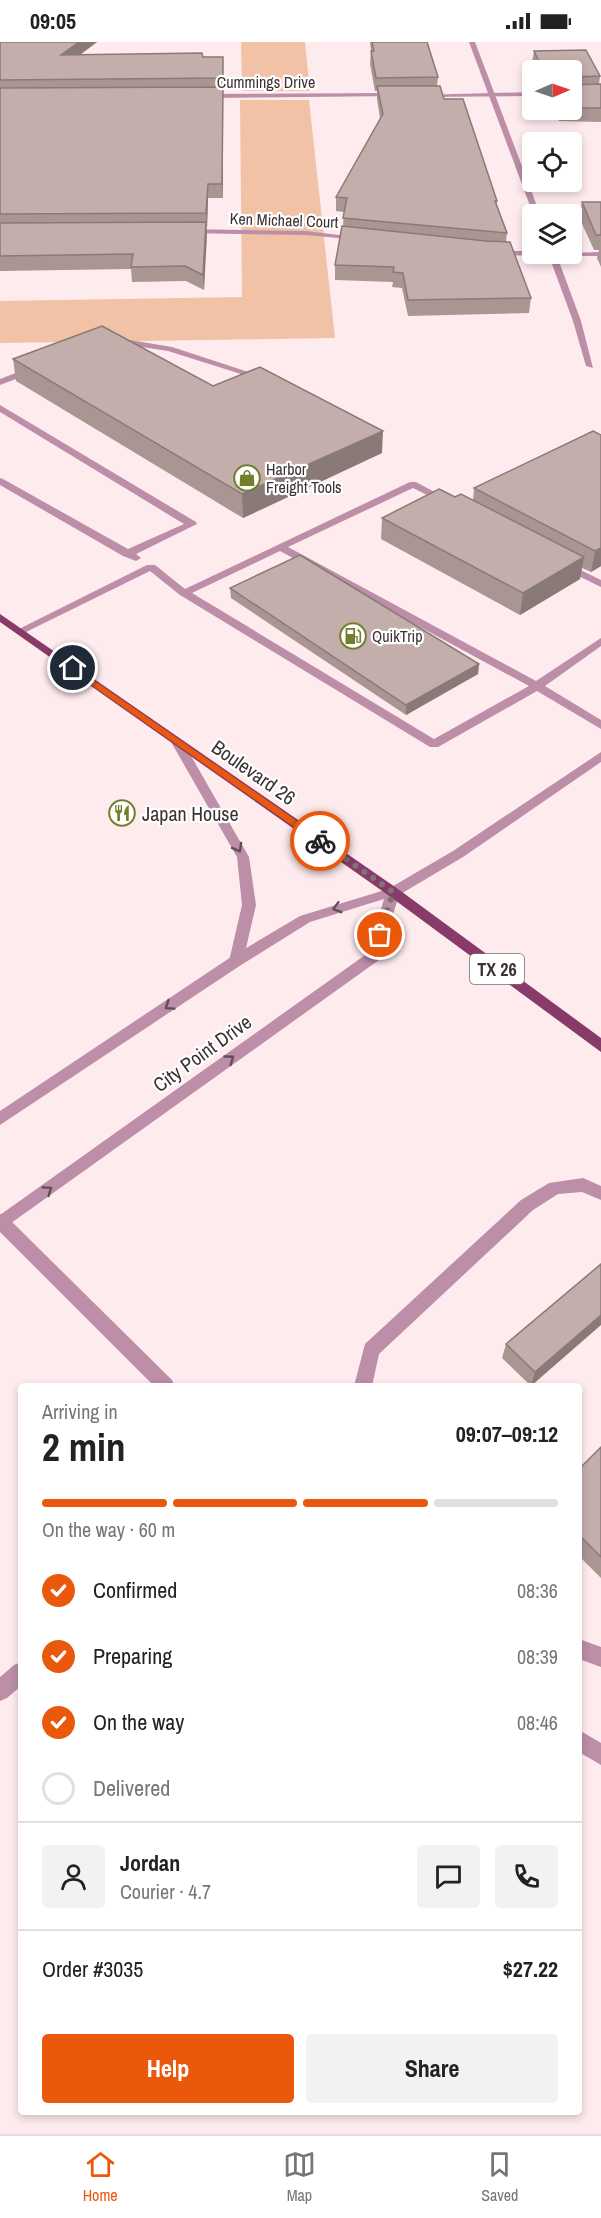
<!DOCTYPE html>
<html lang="en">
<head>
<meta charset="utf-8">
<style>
  :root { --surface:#fff; --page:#f2f2f2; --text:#222; --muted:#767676; --line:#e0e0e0; --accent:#ea580c }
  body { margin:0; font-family:"Archivo Narrow",sans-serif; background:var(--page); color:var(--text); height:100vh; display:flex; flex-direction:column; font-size:22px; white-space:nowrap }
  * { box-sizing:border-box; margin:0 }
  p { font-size:20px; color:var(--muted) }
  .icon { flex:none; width:33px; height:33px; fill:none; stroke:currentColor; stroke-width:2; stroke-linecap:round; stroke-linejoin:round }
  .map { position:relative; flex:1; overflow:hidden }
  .sheet { position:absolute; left:18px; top:1341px; width:564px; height:732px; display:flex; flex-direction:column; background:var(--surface); border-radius:6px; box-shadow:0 3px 9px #0003 }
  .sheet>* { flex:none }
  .needle { width:39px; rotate:88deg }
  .controls { position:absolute; left:522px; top:18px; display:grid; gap:12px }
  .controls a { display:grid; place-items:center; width:60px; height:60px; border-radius:6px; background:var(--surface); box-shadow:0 3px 9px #0003; font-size:30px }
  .pin { position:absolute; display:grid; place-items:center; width:51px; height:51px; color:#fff; margin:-26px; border:3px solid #fff; border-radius:50%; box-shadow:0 2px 6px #0007 }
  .courier { position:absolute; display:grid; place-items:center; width:60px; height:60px; margin:-30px; border:4px solid #ea580c; border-radius:50%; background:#fff; color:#222; box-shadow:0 2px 8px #0007 }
  .headline em { font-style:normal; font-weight:800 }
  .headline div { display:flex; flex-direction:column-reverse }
  .headline { display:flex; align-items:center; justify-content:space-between; height:102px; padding:0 24px }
  h1 { font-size:39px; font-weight:800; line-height:45px }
  .bar { display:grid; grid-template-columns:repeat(4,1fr); gap:9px 6px; align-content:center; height:72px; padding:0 24px }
  .bar i { height:8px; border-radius:4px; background:var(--line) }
  .bar .active { background:var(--accent) }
  .bar p { grid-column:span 4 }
  .line { display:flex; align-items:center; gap:15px; padding:0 24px; border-top:2px solid var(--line) }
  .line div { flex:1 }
  .round { display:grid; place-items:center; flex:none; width:63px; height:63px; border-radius:6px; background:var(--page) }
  ol { padding:0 24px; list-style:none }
  li { display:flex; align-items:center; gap:18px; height:66px }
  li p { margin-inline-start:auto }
  li .icon { padding:6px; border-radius:50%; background:var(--accent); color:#fff; stroke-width:4 }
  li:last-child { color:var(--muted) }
  li i { width:33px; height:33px; border:3px solid var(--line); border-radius:50% }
  .cta { display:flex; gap:12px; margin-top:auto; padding:12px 24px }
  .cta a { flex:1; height:69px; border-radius:6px; background:var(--accent); color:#fff; font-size:24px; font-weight:800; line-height:69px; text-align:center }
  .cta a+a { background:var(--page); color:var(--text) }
  .status { display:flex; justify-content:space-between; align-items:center; height:42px; padding:0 30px; background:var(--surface); direction:ltr }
  .status svg { height:16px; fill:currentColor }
  .tab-bar { display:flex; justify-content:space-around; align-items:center; height:84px; border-top:2px solid var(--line); background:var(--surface); font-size:16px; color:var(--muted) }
  .tab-bar a { display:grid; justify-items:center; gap:3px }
  .tab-bar .active { color:var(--accent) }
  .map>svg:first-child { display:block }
</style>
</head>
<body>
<div class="status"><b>09:05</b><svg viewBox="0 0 49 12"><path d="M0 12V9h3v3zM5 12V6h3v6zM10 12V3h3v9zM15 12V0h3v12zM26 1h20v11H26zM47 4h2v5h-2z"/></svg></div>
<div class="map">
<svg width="601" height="2092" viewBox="0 0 601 2092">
  <rect width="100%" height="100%" fill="#feebee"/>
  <!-- green -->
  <g fill="#f2c2a6">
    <path d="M 241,0 L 305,0 L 310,49 L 242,49 Z"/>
    <path d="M 240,58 L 309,58 L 335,296 L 0,301 L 0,259 L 242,255 Z"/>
  </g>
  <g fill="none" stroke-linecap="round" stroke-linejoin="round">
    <!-- service -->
    <g fill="#bc8ea7" fill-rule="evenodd">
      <path d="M 112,295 L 172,305 L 267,336 L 260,338 L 168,309 L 109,300 L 108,298 Z"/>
      <path d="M 34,324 L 38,327 L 37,329 L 0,343 L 0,337 Z"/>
      <path d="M 0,363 L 196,480 L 197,482 L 136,512 L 141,516 L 136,519 L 123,514 L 0,443 L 0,436 L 3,437 L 128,507 L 184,482 L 0,370 Z"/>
      <path d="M 410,440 L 416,440 L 453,460 L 445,462 L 413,446 L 288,505 L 536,639 L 601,596 L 601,604 L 545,644 L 601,678 L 601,687 L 537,649 L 438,705 L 430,705 L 180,553 L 150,529 L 24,591 L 20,592 L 15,589 L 147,523 L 155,523 L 185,547 ZM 280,509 L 529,644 L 434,697 L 192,551 Z"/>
      <path d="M 564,520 L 601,538 L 601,545 L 560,525 L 559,523 Z"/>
      <path d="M 177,696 L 183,700 L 249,815 L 256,863 L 243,919 L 236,924 L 229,919 L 242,863 L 237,815 L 171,700 Z"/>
      <path d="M 583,1136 L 601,1144 L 601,1158 L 582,1150 L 558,1152 L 533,1168 L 379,1312 L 372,1344 L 354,1344 L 365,1302 L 521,1158 L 549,1141 Z"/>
      <path d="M 0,1172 L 6,1174 L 172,1338 L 175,1344 L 154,1344 L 0,1190 Z"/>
      <path d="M 579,1597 L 601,1605 L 601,1625 L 579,1617 Z"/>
      <path d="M 21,1620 L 21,1644 L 7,1656 L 0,1659 L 0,1635 L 14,1623 Z"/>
      <path d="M 579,1688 L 601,1701 L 601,1723 L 579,1710 Z"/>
    </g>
    <!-- minor -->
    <g fill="#bc8ea7" fill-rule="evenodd">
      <path d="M 469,0 L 475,0 L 540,172 L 533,172 Z"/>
      <path d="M 186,187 L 306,189 L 364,196 L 360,198 L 306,193 L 183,191 Z"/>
      <path d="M 491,209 L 532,209 L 532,212 L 601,210 L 601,214 L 557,214 L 581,279 L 593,326 L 586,324 L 573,279 L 549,214 L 494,213 L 491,213 Z"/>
      <path d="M 601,710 L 601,720 L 463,815 L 399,853 L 379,918 L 0,1189 L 0,1173 L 368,911 L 384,857 L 310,880 L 241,923 L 0,1083 L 0,1069 L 231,915 L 300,874 L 388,847 L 453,809 Z"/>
    </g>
    <!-- tertiary -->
    <g fill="#bc8ea7" fill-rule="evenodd">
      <path d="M 532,50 L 532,54 L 423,55 L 420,53 Z"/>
      <path d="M 396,51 L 398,54 L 204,56 L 201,54 L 204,52 Z"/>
    </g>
    <!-- primary -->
    <path fill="#883a69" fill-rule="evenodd" d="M 0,572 L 398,847 L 601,996 L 601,1010 L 388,853 L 0,580 Z"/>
  </g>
  <!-- wall -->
  <g fill="#a99693">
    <path d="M 0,0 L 97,0 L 80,13 L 223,15 L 223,156 L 208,156 L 207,186 L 206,186 L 204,248 L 186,239 L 132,240 L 131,227 L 0,229 Z"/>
    <path d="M 370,0 L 427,0 L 438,35 L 437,44 L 497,159 L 497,163 L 507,191 L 506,200 L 531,256 L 529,271 L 408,274 L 402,246 L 392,245 L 393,240 L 335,238 L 335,223 L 343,184 L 344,170 L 336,169 L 336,155 L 380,76 L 377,57 L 377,49 L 375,49 L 370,22 L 371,9 Z"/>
    <path d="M 534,9 L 600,34 L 599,42 L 601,42 L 601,80 L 559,79 L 554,68 L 572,68 L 572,28 L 536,28 L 532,21 Z"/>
    <path d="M 582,160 L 601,160 L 601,225 L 597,216 L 599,208 L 594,208 L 579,175 Z"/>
    <path d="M 13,317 L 382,411 L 243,476 L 16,339 Z"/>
    <path d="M 601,393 L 601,524 L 591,530 L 582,526 L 580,537 L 520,573 L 381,497 L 382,476 L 455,455 L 473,458 L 474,446 Z"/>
    <path d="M 230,546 L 479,622 L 478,632 L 406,673 L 231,556 Z"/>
    <path d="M 601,1222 L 531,1344 L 502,1316 L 506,1302 Z"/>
    <path d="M 601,1405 L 601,1536 L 579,1514 L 579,1427 Z"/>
  </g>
  <!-- shaded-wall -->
  <g fill="#897a78">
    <path d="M 79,0 L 97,0 L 62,26 L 61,13 Z"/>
    <path d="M 223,45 L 223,156 L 222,142 Z"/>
    <path d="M 208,142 L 208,156 L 207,186 L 206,171 Z"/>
    <path d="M 206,180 L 207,194 L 204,248 L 203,233 Z"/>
    <path d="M 383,389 L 382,411 L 243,476 L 242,452 Z"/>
    <path d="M 601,506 L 601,524 L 591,530 L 595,509 Z"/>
    <path d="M 584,515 L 580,537 L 520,573 L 523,551 Z"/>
    <path d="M 479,622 L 478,632 L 406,673 L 406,663 Z"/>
    <path d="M 601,1273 L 601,1283 L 531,1344 L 535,1330 Z"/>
  </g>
  <!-- building -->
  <g fill="#c4aeab" stroke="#897a78" stroke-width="1.5">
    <path d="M 0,0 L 79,0 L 61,13 L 202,11 L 203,15 L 223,15 L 223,36 L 0,38 Z"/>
    <path d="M 372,0 L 427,0 L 438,35 L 376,36 L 371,9 L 374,9 Z"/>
    <path d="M 586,8 L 600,34 L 574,35 L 572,43 L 601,42 L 601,66 L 572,66 L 572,28 L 543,28 L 534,9 Z"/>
    <path d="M 377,44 L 440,44 L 444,57 L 463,57 L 497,159 L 495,159 L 507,191 L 343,176 L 347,156 L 336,155 L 383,72 Z"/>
    <path d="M 223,45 L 222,142 L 208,142 L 206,171 L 0,172 L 0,46 Z"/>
    <path d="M 582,160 L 601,160 L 601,193 L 596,193 Z"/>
    <path d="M 206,180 L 203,233 L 185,224 L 131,225 L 133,212 L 0,214 L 0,181 Z"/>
    <path d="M 342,184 L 486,199 L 510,200 L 531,256 L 408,258 L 403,231 L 393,230 L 394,225 L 335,223 Z"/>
    <path d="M 102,284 L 213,344 L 260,325 L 383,389 L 242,452 L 13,317 Z"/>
    <path d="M 593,389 L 601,393 L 601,506 L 595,509 L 474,446 Z"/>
    <path d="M 439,447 L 455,455 L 461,452 L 584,515 L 523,551 L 382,476 Z"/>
    <path d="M 300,513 L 479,622 L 406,663 L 230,546 Z"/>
    <path d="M 601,1222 L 601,1273 L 535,1330 L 506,1302 Z"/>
    <path d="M 601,1405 L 601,1515 L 579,1493 L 579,1427 Z"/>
  </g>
  <!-- one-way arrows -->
  <defs><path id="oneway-chevron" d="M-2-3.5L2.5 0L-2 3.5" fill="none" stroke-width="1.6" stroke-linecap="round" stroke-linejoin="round" transform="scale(1.5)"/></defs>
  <g stroke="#624e56">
    <use href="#oneway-chevron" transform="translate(238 806) rotate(61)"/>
    <use href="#oneway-chevron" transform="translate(337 866) rotate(164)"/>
    <use href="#oneway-chevron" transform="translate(169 964) rotate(146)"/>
    <use href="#oneway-chevron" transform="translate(230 1017) rotate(-36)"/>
    <use href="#oneway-chevron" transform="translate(48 1148) rotate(-35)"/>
  </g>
  <!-- route -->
  <path fill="#ea580c" d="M 73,624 L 323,797 L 323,801 L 317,801 L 70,628 Z"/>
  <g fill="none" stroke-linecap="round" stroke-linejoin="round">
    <!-- done -->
    <path stroke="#7f7374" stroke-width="6" stroke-dasharray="0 10.8" d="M 320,799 L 393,850 L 380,893"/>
  </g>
  <!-- icons -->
  <defs>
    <g id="shop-ring" transform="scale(1.35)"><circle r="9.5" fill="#fff" stroke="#727f2d" stroke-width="1.5"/><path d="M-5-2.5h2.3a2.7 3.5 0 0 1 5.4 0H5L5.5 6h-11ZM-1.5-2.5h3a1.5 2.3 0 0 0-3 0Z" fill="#727f2d"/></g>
    <g id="fuel-ring" transform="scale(1.35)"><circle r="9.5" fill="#fff" stroke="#727f2d" stroke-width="1.5"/><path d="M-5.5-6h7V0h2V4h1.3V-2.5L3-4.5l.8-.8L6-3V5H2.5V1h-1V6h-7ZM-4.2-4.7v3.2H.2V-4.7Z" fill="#727f2d"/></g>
    <g id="restaurant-ring" transform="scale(1.35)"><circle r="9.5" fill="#fff" stroke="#727f2d" stroke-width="1.5"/><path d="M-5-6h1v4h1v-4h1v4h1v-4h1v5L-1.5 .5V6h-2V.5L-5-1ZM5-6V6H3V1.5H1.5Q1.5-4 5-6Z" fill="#727f2d"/></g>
  </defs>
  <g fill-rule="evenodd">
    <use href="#shop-ring" x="247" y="436"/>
    <use href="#fuel-ring" x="353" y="594"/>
    <use href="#restaurant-ring" x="122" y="771"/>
  </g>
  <g text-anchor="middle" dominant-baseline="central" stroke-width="4.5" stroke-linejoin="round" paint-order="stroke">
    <!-- far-street labels -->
    <g font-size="16" fill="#3b3233" stroke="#fff">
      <text x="266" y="40">Cummings Drive</text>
      <text transform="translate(284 178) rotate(2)">Ken Michael Court</text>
    </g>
    <!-- far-poi labels -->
    <g font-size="16" fill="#3b3233" stroke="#fff" text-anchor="start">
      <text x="266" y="427">Harbor<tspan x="266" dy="18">Freight Tools</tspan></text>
      <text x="372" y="594">QuikTrip</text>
    </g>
    <!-- shield labels -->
    <rect fill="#fff" stroke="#767070" stroke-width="1.5" x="470" y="912" width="54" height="30" rx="4.5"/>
    <g font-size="18" font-weight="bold" fill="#3b3233">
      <text x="497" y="927">TX 26</text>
    </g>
    <!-- street labels -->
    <g font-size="20" fill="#3b3233" stroke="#fff">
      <text transform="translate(254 730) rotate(35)">Boulevard 26</text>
      <text transform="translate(202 1011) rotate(-36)">City Point Drive</text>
    </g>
    <!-- poi labels -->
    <g font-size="20" fill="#3b3233" stroke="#fff" text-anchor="start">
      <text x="142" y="771">Japan House</text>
    </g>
  </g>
</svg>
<div class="controls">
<a><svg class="needle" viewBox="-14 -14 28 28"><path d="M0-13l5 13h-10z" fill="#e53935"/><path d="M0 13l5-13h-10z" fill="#767676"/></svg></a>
<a><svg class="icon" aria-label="locate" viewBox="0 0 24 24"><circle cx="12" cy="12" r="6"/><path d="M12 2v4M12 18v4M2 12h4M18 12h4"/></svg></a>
<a><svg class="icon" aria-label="layers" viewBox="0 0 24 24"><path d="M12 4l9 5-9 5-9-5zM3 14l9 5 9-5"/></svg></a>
</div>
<div class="pin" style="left:380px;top:893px;background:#ea580c"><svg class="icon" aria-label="bag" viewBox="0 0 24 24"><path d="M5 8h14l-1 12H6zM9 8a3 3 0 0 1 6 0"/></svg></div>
<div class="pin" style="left:73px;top:626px;background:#1f2937"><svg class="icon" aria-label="home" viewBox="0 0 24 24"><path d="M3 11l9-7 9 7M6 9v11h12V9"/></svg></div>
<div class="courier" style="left:320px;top:799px"><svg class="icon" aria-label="bike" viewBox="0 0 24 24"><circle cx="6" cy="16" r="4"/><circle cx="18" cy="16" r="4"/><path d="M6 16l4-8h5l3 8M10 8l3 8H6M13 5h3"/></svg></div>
<section class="sheet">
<div class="headline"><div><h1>2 min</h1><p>Arriving in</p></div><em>09:07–09:12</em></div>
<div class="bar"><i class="active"></i><i class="active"></i><i class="active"></i><i></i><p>On the way · 60 m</p></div>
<ol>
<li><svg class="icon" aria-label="check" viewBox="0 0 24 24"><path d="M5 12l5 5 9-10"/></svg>Confirmed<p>08:36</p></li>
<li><svg class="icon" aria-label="check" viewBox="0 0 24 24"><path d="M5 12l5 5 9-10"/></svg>Preparing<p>08:39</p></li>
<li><svg class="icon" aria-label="check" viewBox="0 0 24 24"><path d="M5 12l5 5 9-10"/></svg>On the way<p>08:46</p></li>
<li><i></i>Delivered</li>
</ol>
<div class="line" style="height:108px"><a class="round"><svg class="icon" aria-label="person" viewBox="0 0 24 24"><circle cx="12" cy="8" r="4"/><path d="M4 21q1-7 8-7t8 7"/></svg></a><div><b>Jordan</b><p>Courier · 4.7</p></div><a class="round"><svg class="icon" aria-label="chat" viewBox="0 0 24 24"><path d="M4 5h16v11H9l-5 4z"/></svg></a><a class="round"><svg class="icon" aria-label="phone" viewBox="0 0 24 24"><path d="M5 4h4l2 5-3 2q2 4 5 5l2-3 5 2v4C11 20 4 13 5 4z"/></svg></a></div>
<div class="line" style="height:78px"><div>Order #3035</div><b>$27.22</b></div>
<div class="cta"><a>Help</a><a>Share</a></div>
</section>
</div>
<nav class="tab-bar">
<a class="active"><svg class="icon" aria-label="home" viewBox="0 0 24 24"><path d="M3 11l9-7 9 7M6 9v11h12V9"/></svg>Home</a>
<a><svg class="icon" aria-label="map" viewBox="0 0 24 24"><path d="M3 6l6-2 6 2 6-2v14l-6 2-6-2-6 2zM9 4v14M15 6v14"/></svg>Map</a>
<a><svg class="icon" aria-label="saved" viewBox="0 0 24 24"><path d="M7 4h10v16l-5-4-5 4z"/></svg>Saved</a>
</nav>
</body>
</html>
